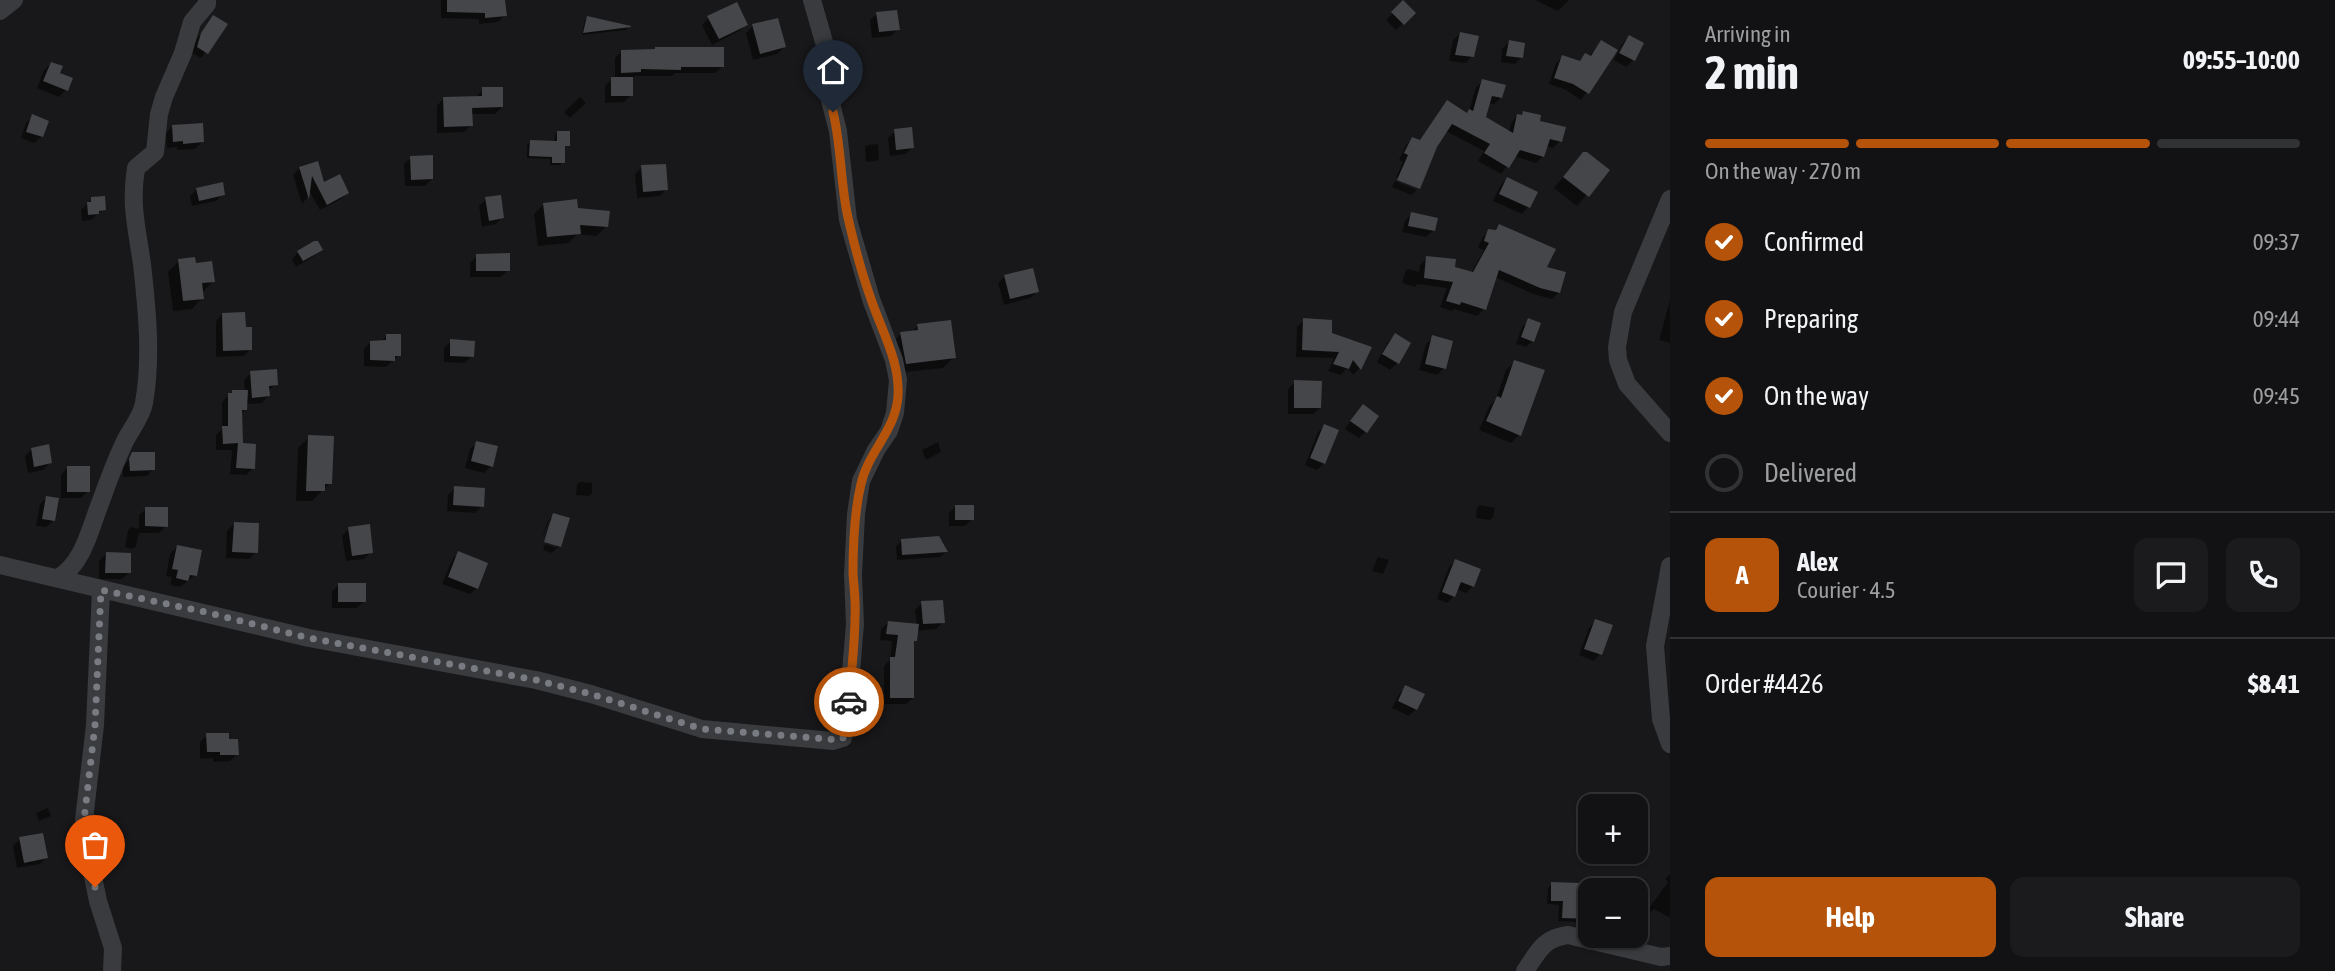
<!DOCTYPE html>
<html lang="en">
<head>
<meta charset="utf-8">
<style>
  :root { --surface:#121214; --page:#1b1b1d; --text:#f1f3f6; --muted:#9c9ea0; --line:#313234; --accent:#b45309 }
  body { margin:0; font-family:"Asap Condensed",sans-serif; background:var(--page); color:var(--text); height:100vh; display:flex; flex-direction:column; font-size:26px; white-space:nowrap }
  * { box-sizing:border-box; margin:0 }
  p { font-size:23px; color:var(--muted) }
  .icon { flex:none; width:38px; height:38px; fill:none; stroke:currentColor; stroke-width:2; stroke-linecap:round; stroke-linejoin:round }
  .map { position:relative; flex:1; overflow:hidden }
  .panel { display:flex; flex-direction:column; background:var(--surface); width:665px }
  .panel>* { flex:none }
  .tools { position:absolute; left:1578px; top:794px; display:grid; gap:14px }
  .tools a { display:grid; place-items:center; width:70px; height:70px; border-radius:14px; background:var(--surface); box-shadow:0 2px 5px #0004,0 0 0 2px var(--line); font-size:35px }
  .pin { position:absolute; display:grid; place-items:center; width:60px; height:60px; color:#fff; margin:-72px -30px; border-radius:50% 50% 50% 0; rotate:-45deg; box-shadow:0 0 7px #0007 }
  .pin .icon { rotate:45deg }
  .courier { position:absolute; display:grid; place-items:center; width:70px; height:70px; margin:-35px; border:5px solid #b45309; border-radius:50%; background:#fff; color:#222; box-shadow:0 2px 9px #0007 }
  .headline em { font-style:normal; font-weight:700 }
  .headline div { display:flex; flex-direction:column-reverse }
  .headline { display:flex; align-items:center; justify-content:space-between; height:119px; padding:0 35px }
  h1 { font-size:46px; font-weight:700; line-height:52px }
  .bar { display:grid; grid-template-columns:repeat(4,1fr); gap:10px 7px; align-content:center; height:84px; padding:0 35px }
  .bar i { height:9px; border-radius:5px; background:var(--line) }
  .bar .selected { background:var(--accent) }
  .bar p { grid-column:span 4 }
  .line { display:flex; align-items:center; gap:18px; padding:0 35px; border-top:2px solid var(--line) }
  .line div { flex:1 }
  .round { display:grid; place-items:center; flex:none; width:74px; height:74px; border-radius:14px; background:var(--page) }
  ol { padding:0 35px; list-style:none }
  li { display:flex; align-items:center; gap:21px; height:77px }
  li p { margin-inline-start:auto }
  li .icon { padding:7px; border-radius:50%; background:var(--accent); color:#fff; stroke-width:4 }
  li:last-child { color:var(--muted) }
  li i { width:38px; height:38px; border:4px solid var(--line); border-radius:50% }
  .button { display:flex; gap:14px; margin-top:auto; padding:14px 35px }
  .button a { flex:1; height:80px; border-radius:14px; background:var(--accent); color:#fff; font-size:28px; font-weight:700; line-height:80px; text-align:center }
  .button a+a { background:var(--page); color:var(--text) }
  main { display:flex; flex:1; min-height:0 }
  .map>svg:first-child { display:block }
</style>
</head>
<body>
<main>
<div class="map">
<svg width="1670" height="971" viewBox="0 0 1670 971">
  <rect width="100%" height="100%" fill="#18181a"/>
  <!-- shadow -->
  <g fill="#0007">
    <path d="M 441,0 L 504,0 L 505,15 L 498,22 L 479,24 L 479,19 L 441,18 Z"/>
    <path d="M 1535,0 L 1569,0 L 1558,11 Z"/>
    <path d="M 1403,3 L 1414,13 L 1396,30 L 1386,20 Z"/>
    <path d="M 877,14 L 898,29 L 891,36 L 872,38 L 870,20 Z"/>
    <path d="M 213,17 L 225,24 L 201,58 L 192,53 L 196,40 Z"/>
    <path d="M 588,18 L 629,27 L 626,30 L 582,35 L 585,20 Z"/>
    <path d="M 708,18 L 746,25 L 739,31 L 712,45 L 702,25 Z"/>
    <path d="M 753,26 L 784,47 L 777,54 L 753,60 L 746,33 Z"/>
    <path d="M 1460,34 L 1472,56 L 1466,63 L 1449,61 L 1453,40 Z"/>
    <path d="M 1629,37 L 1642,43 L 1633,60 L 1626,67 L 1614,60 L 1622,44 Z"/>
    <path d="M 1509,42 L 1522,57 L 1515,64 L 1501,62 L 1502,49 Z"/>
    <path d="M 1601,42 L 1615,51 L 1581,100 L 1566,90 L 1549,84 L 1556,63 L 1563,57 L 1578,62 L 1586,55 L 1589,57 Z"/>
    <path d="M 622,51 L 722,67 L 715,73 L 675,73 L 672,76 L 635,76 L 632,79 L 631,95 L 624,102 L 605,103 L 605,86 L 612,79 L 615,79 L 615,58 Z"/>
    <path d="M 51,64 L 66,90 L 59,97 L 37,88 L 44,70 Z"/>
    <path d="M 1483,81 L 1501,98 L 1494,104 L 1488,103 L 1484,118 L 1509,133 L 1511,123 L 1517,116 L 1538,122 L 1560,141 L 1553,148 L 1546,146 L 1543,156 L 1536,163 L 1514,156 L 1501,174 L 1478,161 L 1484,151 L 1446,131 L 1435,146 L 1417,189 L 1417,187 L 1396,177 L 1403,162 L 1399,160 L 1406,145 L 1412,139 L 1419,142 L 1441,109 L 1466,115 L 1469,111 L 1476,87 Z"/>
    <path d="M 483,89 L 502,107 L 495,114 L 471,114 L 471,125 L 464,132 L 437,133 L 437,106 L 443,99 L 476,98 Z"/>
    <path d="M 580,97 L 586,103 L 570,118 L 564,112 Z"/>
    <path d="M 33,117 L 47,122 L 41,137 L 34,143 L 21,138 L 26,123 Z"/>
    <path d="M 173,126 L 202,142 L 195,149 L 177,150 L 177,147 L 167,148 L 166,133 Z"/>
    <path d="M 895,131 L 913,147 L 906,154 L 890,156 L 888,138 Z"/>
    <path d="M 557,132 L 568,145 L 563,148 L 563,162 L 560,165 L 550,165 L 550,159 L 527,158 L 527,145 L 530,142 L 554,143 L 555,135 Z"/>
    <path d="M 878,144 L 879,158 L 877,161 L 866,162 L 865,147 L 868,145 Z"/>
    <path d="M 1583,154 L 1607,170 L 1577,206 L 1554,188 Z"/>
    <path d="M 411,158 L 432,179 L 425,186 L 405,186 L 404,164 Z"/>
    <path d="M 317,163 L 323,185 L 347,192 L 341,199 L 320,210 L 308,189 L 307,198 L 302,204 L 293,175 L 300,168 Z"/>
    <path d="M 642,167 L 666,189 L 660,196 L 637,198 L 635,174 Z"/>
    <path d="M 1507,179 L 1528,207 L 1522,214 L 1493,201 L 1500,186 Z"/>
    <path d="M 1395,181 L 1417,190 L 1411,195 L 1392,187 Z"/>
    <path d="M 197,189 L 223,194 L 216,201 L 192,206 L 190,196 Z"/>
    <path d="M 92,199 L 104,209 L 91,220 L 82,221 L 81,210 Z"/>
    <path d="M 486,199 L 502,217 L 496,224 L 482,227 L 479,206 Z"/>
    <path d="M 544,204 L 577,210 L 606,226 L 597,236 L 577,234 L 569,243 L 538,246 L 534,214 Z"/>
    <path d="M 1412,214 L 1433,231 L 1426,237 L 1402,232 L 1405,221 Z"/>
    <path d="M 1499,226 L 1545,269 L 1559,292 L 1552,299 L 1533,294 L 1495,277 L 1484,309 L 1477,316 L 1454,309 L 1452,311 L 1440,307 L 1447,288 L 1417,284 L 1415,287 L 1402,283 L 1405,272 L 1408,269 L 1419,272 L 1420,265 L 1427,258 L 1471,273 L 1484,250 L 1478,248 L 1482,238 L 1489,231 L 1493,232 Z"/>
    <path d="M 321,249 L 314,256 L 296,267 L 292,259 L 298,252 Z"/>
    <path d="M 477,256 L 508,270 L 501,277 L 470,277 L 470,263 Z"/>
    <path d="M 179,261 L 195,265 L 213,281 L 202,293 L 202,298 L 192,309 L 173,311 L 168,272 Z"/>
    <path d="M 1005,276 L 1037,292 L 1030,298 L 1004,305 L 998,283 Z"/>
    <path d="M 1670,300 L 1670,343 L 1659,340 Z"/>
    <path d="M 222,314 L 244,329 L 250,350 L 244,356 L 216,357 L 216,321 Z"/>
    <path d="M 1304,320 L 1330,334 L 1370,348 L 1359,369 L 1353,375 L 1347,368 L 1341,375 L 1328,371 L 1334,358 L 1296,357 L 1297,327 Z"/>
    <path d="M 1529,320 L 1533,341 L 1526,347 L 1516,344 L 1522,327 Z"/>
    <path d="M 918,325 L 954,357 L 943,368 L 896,373 L 890,344 L 901,334 L 911,333 Z"/>
    <path d="M 1395,335 L 1409,344 L 1397,363 L 1390,370 L 1377,362 L 1388,342 Z"/>
    <path d="M 387,336 L 399,355 L 386,367 L 364,366 L 364,349 L 371,342 L 380,342 Z"/>
    <path d="M 1433,337 L 1444,368 L 1437,375 L 1419,370 L 1426,344 Z"/>
    <path d="M 451,341 L 472,356 L 465,363 L 444,362 L 444,348 Z"/>
    <path d="M 1515,362 L 1519,435 L 1511,443 L 1479,430 L 1489,407 L 1496,399 L 1506,370 Z"/>
    <path d="M 251,373 L 276,384 L 268,391 L 268,396 L 262,403 L 246,404 L 246,409 L 241,414 L 241,445 L 253,468 L 246,475 L 230,474 L 232,450 L 216,450 L 216,435 L 222,429 L 222,402 L 233,391 L 245,392 L 244,380 Z"/>
    <path d="M 1295,382 L 1320,408 L 1313,414 L 1288,414 L 1288,389 Z"/>
    <path d="M 1356,413 L 1365,432 L 1359,438 L 1345,429 Z"/>
    <path d="M 1325,426 L 1324,463 L 1317,470 L 1305,465 L 1318,432 Z"/>
    <path d="M 309,437 L 330,483 L 312,501 L 296,501 L 298,448 Z"/>
    <path d="M 938,442 L 941,452 L 926,460 L 922,450 Z"/>
    <path d="M 477,443 L 491,466 L 484,473 L 465,468 L 470,449 Z"/>
    <path d="M 32,449 L 50,463 L 43,470 L 28,473 L 25,456 Z"/>
    <path d="M 133,454 L 153,469 L 147,476 L 123,477 L 123,467 Z"/>
    <path d="M 67,468 L 88,491 L 81,498 L 61,498 L 61,475 Z"/>
    <path d="M 579,482 L 592,483 L 592,493 L 589,496 L 576,495 L 577,485 Z"/>
    <path d="M 455,488 L 482,506 L 475,513 L 447,511 L 448,495 Z"/>
    <path d="M 47,497 L 53,521 L 46,527 L 36,526 L 40,504 Z"/>
    <path d="M 1480,505 L 1495,508 L 1493,517 L 1490,520 L 1476,518 L 1477,508 Z"/>
    <path d="M 956,506 L 972,519 L 965,526 L 949,526 L 949,513 Z"/>
    <path d="M 146,509 L 166,526 L 159,533 L 139,533 L 136,546 L 133,549 L 125,547 L 128,530 L 131,527 L 139,529 L 139,515 Z"/>
    <path d="M 554,515 L 559,546 L 557,548 L 553,521 L 549,521 L 542,539 L 547,522 Z"/>
    <path d="M 234,524 L 256,552 L 249,559 L 226,558 L 227,531 Z"/>
    <path d="M 349,529 L 371,552 L 364,559 L 346,561 L 342,536 Z"/>
    <path d="M 902,541 L 946,552 L 940,557 L 897,560 L 896,546 Z"/>
    <path d="M 545,544 L 557,548 L 552,553 L 543,550 Z"/>
    <path d="M 177,547 L 195,575 L 180,587 L 170,585 L 172,577 L 166,576 L 170,554 Z"/>
    <path d="M 458,553 L 477,588 L 470,594 L 442,584 L 452,560 Z"/>
    <path d="M 106,554 L 129,573 L 122,579 L 99,579 L 99,561 Z"/>
    <path d="M 1378,557 L 1389,560 L 1383,574 L 1372,571 Z"/>
    <path d="M 1455,561 L 1473,586 L 1466,593 L 1456,589 L 1454,596 L 1447,603 L 1437,599 L 1449,567 Z"/>
    <path d="M 339,585 L 364,601 L 357,608 L 332,608 L 332,591 Z"/>
    <path d="M 922,603 L 943,622 L 936,629 L 916,631 L 915,640 L 913,643 L 913,698 L 906,704 L 884,704 L 884,666 L 890,660 L 892,641 L 880,640 L 881,629 L 888,623 L 917,626 L 915,610 Z"/>
    <path d="M 1596,621 L 1600,654 L 1594,661 L 1579,655 L 1589,628 Z"/>
    <path d="M 1406,687 L 1416,709 L 1409,716 L 1392,708 L 1399,694 Z"/>
    <path d="M 207,735 L 228,741 L 237,754 L 230,761 L 213,762 L 213,758 L 200,759 L 200,742 Z"/>
    <path d="M 48,808 L 51,816 L 39,821 L 36,813 Z"/>
    <path d="M 20,839 L 47,857 L 40,864 L 17,868 L 13,846 Z"/>
    <path d="M 1670,874 L 1670,918 L 1654,909 L 1648,914 L 1646,912 L 1668,882 L 1665,879 Z"/>
    <path d="M 1552,884 L 1579,884 L 1591,888 L 1591,923 L 1587,927 L 1577,927 L 1577,922 L 1558,921 L 1559,905 L 1547,904 L 1548,888 Z"/>
  </g>
  <!-- building -->
  <g fill="#45464a">
    <path d="M 447,0 L 505,0 L 507,16 L 485,18 L 485,13 L 447,12 Z"/>
    <path d="M 1403,0 L 1416,13 L 1404,25 L 1391,12 Z"/>
    <path d="M 737,2 L 748,25 L 719,39 L 707,16 Z"/>
    <path d="M 897,10 L 900,30 L 879,32 L 876,12 Z"/>
    <path d="M 213,15 L 228,24 L 208,54 L 197,47 L 201,33 Z"/>
    <path d="M 587,16 L 631,26 L 631,27 L 583,33 Z"/>
    <path d="M 778,18 L 786,47 L 760,54 L 752,24 Z"/>
    <path d="M 1460,32 L 1479,36 L 1474,57 L 1455,55 Z"/>
    <path d="M 1629,35 L 1644,43 L 1635,61 L 1619,53 Z"/>
    <path d="M 1509,40 L 1525,43 L 1523,58 L 1506,56 Z"/>
    <path d="M 1601,40 L 1618,50 L 1589,94 L 1573,84 L 1554,78 L 1562,55 L 1580,61 L 1585,53 L 1591,56 Z"/>
    <path d="M 655,47 L 724,47 L 724,67 L 681,67 L 681,70 L 641,69 L 641,72 L 621,73 L 621,50 L 655,49 Z"/>
    <path d="M 51,62 L 63,66 L 60,73 L 73,78 L 68,91 L 43,81 Z"/>
    <rect x="611" y="77" width="22" height="19"/>
    <path d="M 1482,79 L 1506,85 L 1502,98 L 1492,96 L 1486,117 L 1513,133 L 1517,114 L 1522,115 L 1523,111 L 1541,115 L 1540,121 L 1566,127 L 1562,142 L 1550,139 L 1544,157 L 1520,150 L 1509,168 L 1484,153 L 1490,144 L 1452,124 L 1437,147 L 1420,189 L 1397,180 L 1408,155 L 1404,153 L 1412,137 L 1420,140 L 1447,100 L 1467,113 L 1469,109 L 1473,111 Z"/>
    <path d="M 482,87 L 503,87 L 503,107 L 472,108 L 473,126 L 444,127 L 443,97 L 482,96 Z"/>
    <path d="M 32,114 L 49,121 L 43,137 L 26,132 Z"/>
    <path d="M 203,123 L 204,142 L 183,144 L 183,141 L 173,142 L 172,125 Z"/>
    <path d="M 912,127 L 914,148 L 896,150 L 894,129 Z"/>
    <path d="M 557,131 L 570,131 L 570,146 L 565,146 L 565,163 L 552,163 L 552,157 L 529,156 L 530,140 L 557,141 Z"/>
    <path d="M 1583,152 L 1587,152 L 1610,170 L 1589,197 L 1563,177 Z"/>
    <path d="M 433,155 L 433,179 L 411,180 L 410,156 Z"/>
    <path d="M 318,161 L 324,182 L 340,174 L 349,193 L 327,205 L 312,176 L 309,199 L 299,167 Z"/>
    <path d="M 666,164 L 668,190 L 643,192 L 641,165 Z"/>
    <path d="M 1507,177 L 1538,192 L 1530,208 L 1499,194 Z"/>
    <path d="M 223,182 L 225,195 L 199,201 L 196,188 Z"/>
    <path d="M 501,195 L 504,218 L 489,221 L 485,197 Z"/>
    <path d="M 105,196 L 106,210 L 99,211 L 99,214 L 88,215 L 87,202 L 91,202 L 91,197 Z"/>
    <path d="M 577,199 L 578,208 L 610,211 L 608,227 L 580,225 L 581,234 L 547,237 L 543,203 Z"/>
    <path d="M 1411,212 L 1438,218 L 1435,231 L 1408,226 Z"/>
    <path d="M 1499,224 L 1556,249 L 1547,267 L 1566,272 L 1560,293 L 1540,288 L 1499,270 L 1486,310 L 1461,302 L 1460,305 L 1446,301 L 1453,282 L 1424,278 L 1426,256 L 1456,259 L 1455,267 L 1473,272 L 1489,243 L 1484,241 L 1488,229 L 1496,230 Z"/>
    <path d="M 314,241 L 318,241 L 323,250 L 303,261 L 297,251 Z"/>
    <path d="M 510,253 L 510,271 L 476,271 L 476,254 Z"/>
    <path d="M 195,257 L 196,263 L 212,261 L 215,282 L 202,283 L 204,299 L 183,301 L 178,259 Z"/>
    <path d="M 1033,268 L 1039,292 L 1010,299 L 1004,275 Z"/>
    <path d="M 245,312 L 246,327 L 252,327 L 252,350 L 223,351 L 222,313 Z"/>
    <path d="M 1303,318 L 1332,320 L 1332,333 L 1372,347 L 1361,370 L 1353,360 L 1349,369 L 1333,364 L 1339,352 L 1302,350 Z"/>
    <path d="M 1528,318 L 1541,323 L 1534,342 L 1521,337 Z"/>
    <path d="M 951,320 L 956,358 L 906,364 L 900,332 L 918,330 L 917,324 Z"/>
    <path d="M 1395,333 L 1411,343 L 1399,364 L 1382,354 Z"/>
    <path d="M 386,334 L 401,334 L 401,356 L 395,356 L 395,361 L 370,360 L 370,341 L 386,340 Z"/>
    <path d="M 1432,335 L 1453,341 L 1446,369 L 1425,364 Z"/>
    <path d="M 450,339 L 475,341 L 474,357 L 450,356 Z"/>
    <path d="M 1514,360 L 1545,370 L 1521,436 L 1486,421 L 1497,396 L 1501,398 Z"/>
    <path d="M 277,369 L 278,385 L 269,386 L 270,396 L 252,398 L 250,371 Z"/>
    <path d="M 1294,380 L 1322,381 L 1321,408 L 1294,408 Z"/>
    <path d="M 232,390 L 248,390 L 247,410 L 242,410 L 243,443 L 256,444 L 255,469 L 236,468 L 238,443 L 223,444 L 222,426 L 228,426 L 228,393 L 232,393 Z"/>
    <path d="M 1363,404 L 1379,416 L 1367,433 L 1350,421 Z"/>
    <path d="M 1324,424 L 1339,430 L 1325,464 L 1310,458 Z"/>
    <path d="M 308,435 L 334,436 L 332,484 L 325,484 L 325,491 L 306,491 Z"/>
    <path d="M 476,441 L 498,446 L 493,467 L 471,461 Z"/>
    <path d="M 49,444 L 52,463 L 34,467 L 31,448 Z"/>
    <path d="M 132,452 L 155,452 L 155,470 L 130,471 L 129,459 Z"/>
    <rect x="67" y="466" width="23" height="26"/>
    <path d="M 454,486 L 485,488 L 484,507 L 453,505 Z"/>
    <path d="M 46,496 L 59,498 L 55,521 L 42,519 Z"/>
    <rect x="955" y="505" width="19" height="15"/>
    <path d="M 145,507 L 168,507 L 168,527 L 145,526 Z"/>
    <path d="M 553,513 L 570,518 L 561,547 L 544,542 Z"/>
    <path d="M 234,522 L 259,523 L 258,553 L 232,552 Z"/>
    <path d="M 370,524 L 373,553 L 352,556 L 348,527 Z"/>
    <path d="M 939,536 L 948,552 L 902,555 L 901,539 Z"/>
    <path d="M 177,545 L 202,550 L 197,576 L 190,575 L 188,581 L 176,578 L 178,570 L 172,569 Z"/>
    <path d="M 458,551 L 488,563 L 478,589 L 448,577 Z"/>
    <path d="M 106,552 L 131,553 L 131,573 L 105,573 Z"/>
    <path d="M 1455,559 L 1481,569 L 1474,587 L 1461,582 L 1455,597 L 1442,592 Z"/>
    <rect x="338" y="583" width="28" height="19"/>
    <path d="M 943,600 L 945,623 L 923,624 L 921,601 Z"/>
    <path d="M 1595,619 L 1613,625 L 1602,655 L 1584,649 Z"/>
    <path d="M 888,621 L 919,624 L 917,641 L 914,641 L 914,698 L 890,698 L 890,657 L 895,657 L 898,635 L 886,634 Z"/>
    <path d="M 1405,685 L 1425,694 L 1417,710 L 1398,701 Z"/>
    <path d="M 206,733 L 229,733 L 229,739 L 238,739 L 239,755 L 220,755 L 220,752 L 207,752 Z"/>
    <path d="M 43,833 L 48,858 L 24,863 L 19,837 Z"/>
    <path d="M 1551,882 L 1580,883 L 1591,886 L 1591,919 L 1562,918 L 1563,901 L 1551,901 Z"/>
  </g>
  <g fill="none" stroke-linecap="round" stroke-linejoin="round">
    <!-- minor -->
    <g stroke="#393b3e" stroke-width="18">
      <path d="M 0,11 L 14,0"/>
      <path d="M 1670,199 L 1623,312 L 1617,347 L 1618,360 L 1627,384 L 1670,433"/>
      <path d="M 0,565 L 309,638 L 536,680 L 591,694 L 702,729 L 833,741 L 843,738 L 847,719 L 855,624 L 853,575 L 856,514 L 861,481 L 876,450 L 889,431 L 895,413 L 898,380 L 894,360 L 871,299 L 848,220 L 838,131 L 828,92 L 826,49 L 812,0"/>
      <path d="M 1670,566 L 1655,646 L 1661,719 L 1670,744"/>
      <path d="M 58,578 C 84,563 90,528 101,501 C 108,481 116,460 125,441 C 131,429 142,416 144,403 C 152,358 147,309 142,264 C 137,229 130,205 136,168 L 155,152 L 159,114 L 164,97 L 183,53 L 192,22 L 207,4 L 207,0"/>
      <path d="M 101,590 L 95,725 L 84,820 L 87,848 L 98,901 L 113,948 L 112,971"/>
      <path d="M 1525,971 C 1538,952 1543,938 1568,935 L 1661,957 L 1670,956"/>
    </g>
  </g>
  <g fill="none" stroke-linecap="round" stroke-linejoin="round">
    <!-- done -->
    <path stroke="#787b81" stroke-width="7" stroke-dasharray="0 12.6" d="M 95,887 L 87,848 L 84,820 L 95,725 L 101,590 L 205,612 L 309,638 L 536,680 L 591,694 L 702,729 L 839,740 L 843,738 L 849,702"/>
    <!-- route -->
    <path stroke="#b45309" stroke-width="9" d="M 833,112 C 842,148 840,186 849,222 C 855,248 862,274 871,299 C 882,332 900,361 898,396 C 896,430 868,452 861,484 C 854,513 853,544 853,574 C 854,588 856,602 855,616 C 855,645 851,673 849,702"/>
  </g>
</svg>
<div class="tools">
<a>+</a>
<a>−</a>
</div>
<div class="pin" style="left:95px;top:887px;background:#ea580c"><svg class="icon" aria-label="bag" viewBox="0 0 24 24"><path d="M5 8h14l-1 12H6zM9 8a3 3 0 0 1 6 0"/></svg></div>
<div class="pin" style="left:833px;top:112px;background:#1f2937"><svg class="icon" aria-label="home" viewBox="0 0 24 24"><path d="M3 11l9-7 9 7M6 9v11h12V9"/></svg></div>
<div class="courier" style="left:849px;top:702px"><svg class="icon" aria-label="car" viewBox="0 0 24 24"><path d="M5 17H2v-5l4-1 3-4h7l3 4 3 1v5h-3M9 17h6M6 11h13"/><circle cx="7" cy="17" r="2"/><circle cx="17" cy="17" r="2"/></svg></div>
</div>
<section class="panel">
<div class="headline"><div><h1>2 min</h1><p>Arriving in</p></div><em>09:55–10:00</em></div>
<div class="bar"><i class="selected"></i><i class="selected"></i><i class="selected"></i><i></i><p>On the way · 270 m</p></div>
<ol>
<li><svg class="icon" aria-label="check" viewBox="0 0 24 24"><path d="M5 12l5 5 9-10"/></svg>Confirmed<p>09:37</p></li>
<li><svg class="icon" aria-label="check" viewBox="0 0 24 24"><path d="M5 12l5 5 9-10"/></svg>Preparing<p>09:44</p></li>
<li><svg class="icon" aria-label="check" viewBox="0 0 24 24"><path d="M5 12l5 5 9-10"/></svg>On the way<p>09:45</p></li>
<li><i></i>Delivered</li>
</ol>
<div class="line" style="height:126px"><b class="round" style="background:var(--accent);color:#fff">A</b><div><b>Alex</b><p>Courier · 4.5</p></div><a class="round"><svg class="icon" aria-label="chat" viewBox="0 0 24 24"><path d="M4 5h16v11H9l-5 4z"/></svg></a><a class="round"><svg class="icon" aria-label="phone" viewBox="0 0 24 24"><path d="M5 4h4l2 5-3 2q2 4 5 5l2-3 5 2v4C11 20 4 13 5 4z"/></svg></a></div>
<div class="line" style="height:91px"><div>Order #4426</div><b>$8.41</b></div>
<div class="button"><a>Help</a><a>Share</a></div>
</section>
</main>
</body>
</html>
